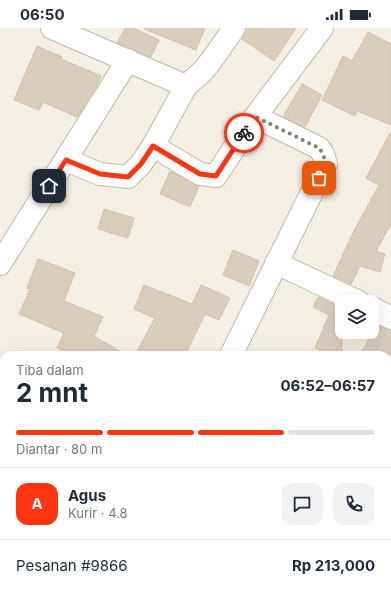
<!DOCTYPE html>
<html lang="id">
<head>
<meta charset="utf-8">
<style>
  :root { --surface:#fff; --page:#f2f2f3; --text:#1f2937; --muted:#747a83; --line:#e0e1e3; --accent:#ff3410 }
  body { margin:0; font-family:Inter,sans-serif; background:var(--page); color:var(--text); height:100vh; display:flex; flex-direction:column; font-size:15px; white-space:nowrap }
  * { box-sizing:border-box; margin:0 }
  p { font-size:13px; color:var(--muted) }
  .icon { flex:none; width:22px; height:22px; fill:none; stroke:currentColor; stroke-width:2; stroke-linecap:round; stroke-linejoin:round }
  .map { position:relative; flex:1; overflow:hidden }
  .drawer { position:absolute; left:0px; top:323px; width:391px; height:248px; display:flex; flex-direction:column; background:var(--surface); border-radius:12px 12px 0 0; box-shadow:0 4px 16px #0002 }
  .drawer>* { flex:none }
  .controls { position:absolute; left:335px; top:267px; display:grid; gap:8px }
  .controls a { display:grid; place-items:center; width:44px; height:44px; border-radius:8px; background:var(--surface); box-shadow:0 4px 16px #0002; font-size:20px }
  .pin { position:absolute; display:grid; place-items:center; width:34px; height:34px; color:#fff; margin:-17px; border-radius:8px; box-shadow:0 2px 6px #0006 }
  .courier { position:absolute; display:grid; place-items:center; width:40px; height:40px; margin:-20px; border:3px solid #ff3410; border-radius:50%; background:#fff; color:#222; box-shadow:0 1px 5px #0007 }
  .summary em { font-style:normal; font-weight:700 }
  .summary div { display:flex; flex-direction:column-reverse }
  .summary { display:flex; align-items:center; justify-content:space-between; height:68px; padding:0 16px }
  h1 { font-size:26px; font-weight:700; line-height:30px }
  .bar { display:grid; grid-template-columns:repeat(4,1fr); gap:6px 4px; align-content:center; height:48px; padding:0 16px }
  .bar i { height:5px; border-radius:3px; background:var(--line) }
  .bar .selected { background:var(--accent) }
  .bar p { grid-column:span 4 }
  .line { display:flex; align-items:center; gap:10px; padding:0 16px; border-top:1px solid var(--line) }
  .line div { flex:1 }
  .round { display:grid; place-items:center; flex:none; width:42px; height:42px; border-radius:12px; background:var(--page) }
  .status { display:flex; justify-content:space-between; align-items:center; height:28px; padding:0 20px; background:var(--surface); direction:ltr }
  .status svg { height:11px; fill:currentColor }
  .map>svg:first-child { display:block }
</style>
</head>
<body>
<div class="status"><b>06:50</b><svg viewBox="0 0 49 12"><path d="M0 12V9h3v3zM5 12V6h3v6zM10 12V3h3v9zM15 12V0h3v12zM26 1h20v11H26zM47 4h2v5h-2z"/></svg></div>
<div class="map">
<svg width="391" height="571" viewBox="0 0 391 571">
  <rect width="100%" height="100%" fill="#f3efe4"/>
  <!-- building -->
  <g fill="#d9cdbc" stroke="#d1c2ac">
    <path d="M 125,0 L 134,0 L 159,12 L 151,29 L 117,15 Z"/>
    <path d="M 144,0 L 205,0 L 196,22 L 144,1 Z"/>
    <path d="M 246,0 L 296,0 L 274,33 L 242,11 Z"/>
    <path d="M 368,4 L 391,16 L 391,97 L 357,83 L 355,88 L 322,72 L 343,28 L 352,33 Z"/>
    <path d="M 37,18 L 62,29 L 61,31 L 101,48 L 96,59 L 77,89 L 43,74 L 39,82 L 14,72 Z"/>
    <path d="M 302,56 L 322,67 L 305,99 L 283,89 Z"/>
    <path d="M 391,103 L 391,196 L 376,223 L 385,226 L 380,244 L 360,238 L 351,256 L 333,248 L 353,205 L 379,157 L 366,150 Z"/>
    <path d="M 170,143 L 199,158 L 190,179 L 160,166 Z"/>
    <path d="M 104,181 L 134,190 L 128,210 L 98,201 Z"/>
    <path d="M 233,222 L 259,233 L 249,258 L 223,247 Z"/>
    <path d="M 38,231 L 75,245 L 64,273 L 103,289 L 94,308 L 126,327 L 74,327 L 57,320 L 64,305 L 19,286 L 30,261 L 27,260 Z"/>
    <path d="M 144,257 L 192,276 L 201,257 L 230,270 L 219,292 L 205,286 L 185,327 L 135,327 L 155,290 L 134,281 Z"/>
    <path d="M 318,269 L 342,280 L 342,327 L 332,327 L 315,320 L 329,287 L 313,279 Z"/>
    <path d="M 377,297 L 391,302 L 391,327 L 360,327 Z"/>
  </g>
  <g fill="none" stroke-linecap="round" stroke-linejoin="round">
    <!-- minor casing -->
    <g stroke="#c2baa9" stroke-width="24">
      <g id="minor">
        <path d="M 52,0 L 186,58"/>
        <path d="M 153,118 L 200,146 L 216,148 L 249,97 L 322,0"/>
        <path d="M 66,132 L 100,146 L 128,149 L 141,136 L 153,118 L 186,58 L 203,43 L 214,29 L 234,0"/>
        <path d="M 276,235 L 359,274"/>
        <path d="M 0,236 L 128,32"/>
        <path d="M 372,280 L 391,290"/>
        <path d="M 231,327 L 326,136 L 323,126 L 319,120 L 256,89"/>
        <path d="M 0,451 L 4,453"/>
        <path d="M 251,567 L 260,571"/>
        <path d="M 112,571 L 115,567"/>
      </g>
    </g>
    <!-- tertiary casing -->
    <g stroke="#c2baa9" stroke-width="24">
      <g id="tertiary">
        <path d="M 387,435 L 391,430"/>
        <path d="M 277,571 L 280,567"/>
      </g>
    </g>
    <!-- minor -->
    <use href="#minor" stroke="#fff" stroke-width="22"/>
    <!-- tertiary -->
    <use href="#tertiary" stroke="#fff" stroke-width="22"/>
  </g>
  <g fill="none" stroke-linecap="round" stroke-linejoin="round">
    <!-- done -->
    <path stroke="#837d72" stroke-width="4" stroke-dasharray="0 7.2" d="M 244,105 L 256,89 L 319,120 L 323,126 L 326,136 L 319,150"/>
    <!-- route -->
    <path stroke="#ff3410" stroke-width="5" d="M 49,158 L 66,132 L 100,146 L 128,149 L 141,136 L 153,118 L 200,146 L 216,148 L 244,105"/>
  </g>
</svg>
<div class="controls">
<a><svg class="icon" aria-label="layers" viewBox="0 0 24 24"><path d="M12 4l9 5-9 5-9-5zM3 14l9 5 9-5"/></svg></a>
</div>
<div class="pin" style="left:319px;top:150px;background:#ea580c"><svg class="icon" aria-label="bag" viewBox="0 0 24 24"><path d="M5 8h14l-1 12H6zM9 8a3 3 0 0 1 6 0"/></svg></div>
<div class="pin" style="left:49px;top:158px;background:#1f2937"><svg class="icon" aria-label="home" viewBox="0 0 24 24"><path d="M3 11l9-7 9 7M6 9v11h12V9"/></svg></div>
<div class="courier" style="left:244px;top:105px"><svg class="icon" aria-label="bike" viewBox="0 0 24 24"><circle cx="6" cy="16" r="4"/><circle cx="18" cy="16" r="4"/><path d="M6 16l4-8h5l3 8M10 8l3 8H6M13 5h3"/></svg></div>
<section class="drawer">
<div class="summary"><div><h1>2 mnt</h1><p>Tiba dalam</p></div><em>06:52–06:57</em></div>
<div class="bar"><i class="selected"></i><i class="selected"></i><i class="selected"></i><i></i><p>Diantar · 80 m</p></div>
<div class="line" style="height:72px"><b class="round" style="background:var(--accent);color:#fff">A</b><div><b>Agus</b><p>Kurir · 4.8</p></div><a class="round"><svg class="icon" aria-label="chat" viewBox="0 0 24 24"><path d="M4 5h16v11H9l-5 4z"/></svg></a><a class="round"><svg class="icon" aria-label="phone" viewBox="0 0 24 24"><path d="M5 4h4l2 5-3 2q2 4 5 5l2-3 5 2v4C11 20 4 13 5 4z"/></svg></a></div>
<div class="line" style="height:52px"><div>Pesanan #9866</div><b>Rp 213,000</b></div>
</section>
</div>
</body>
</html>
